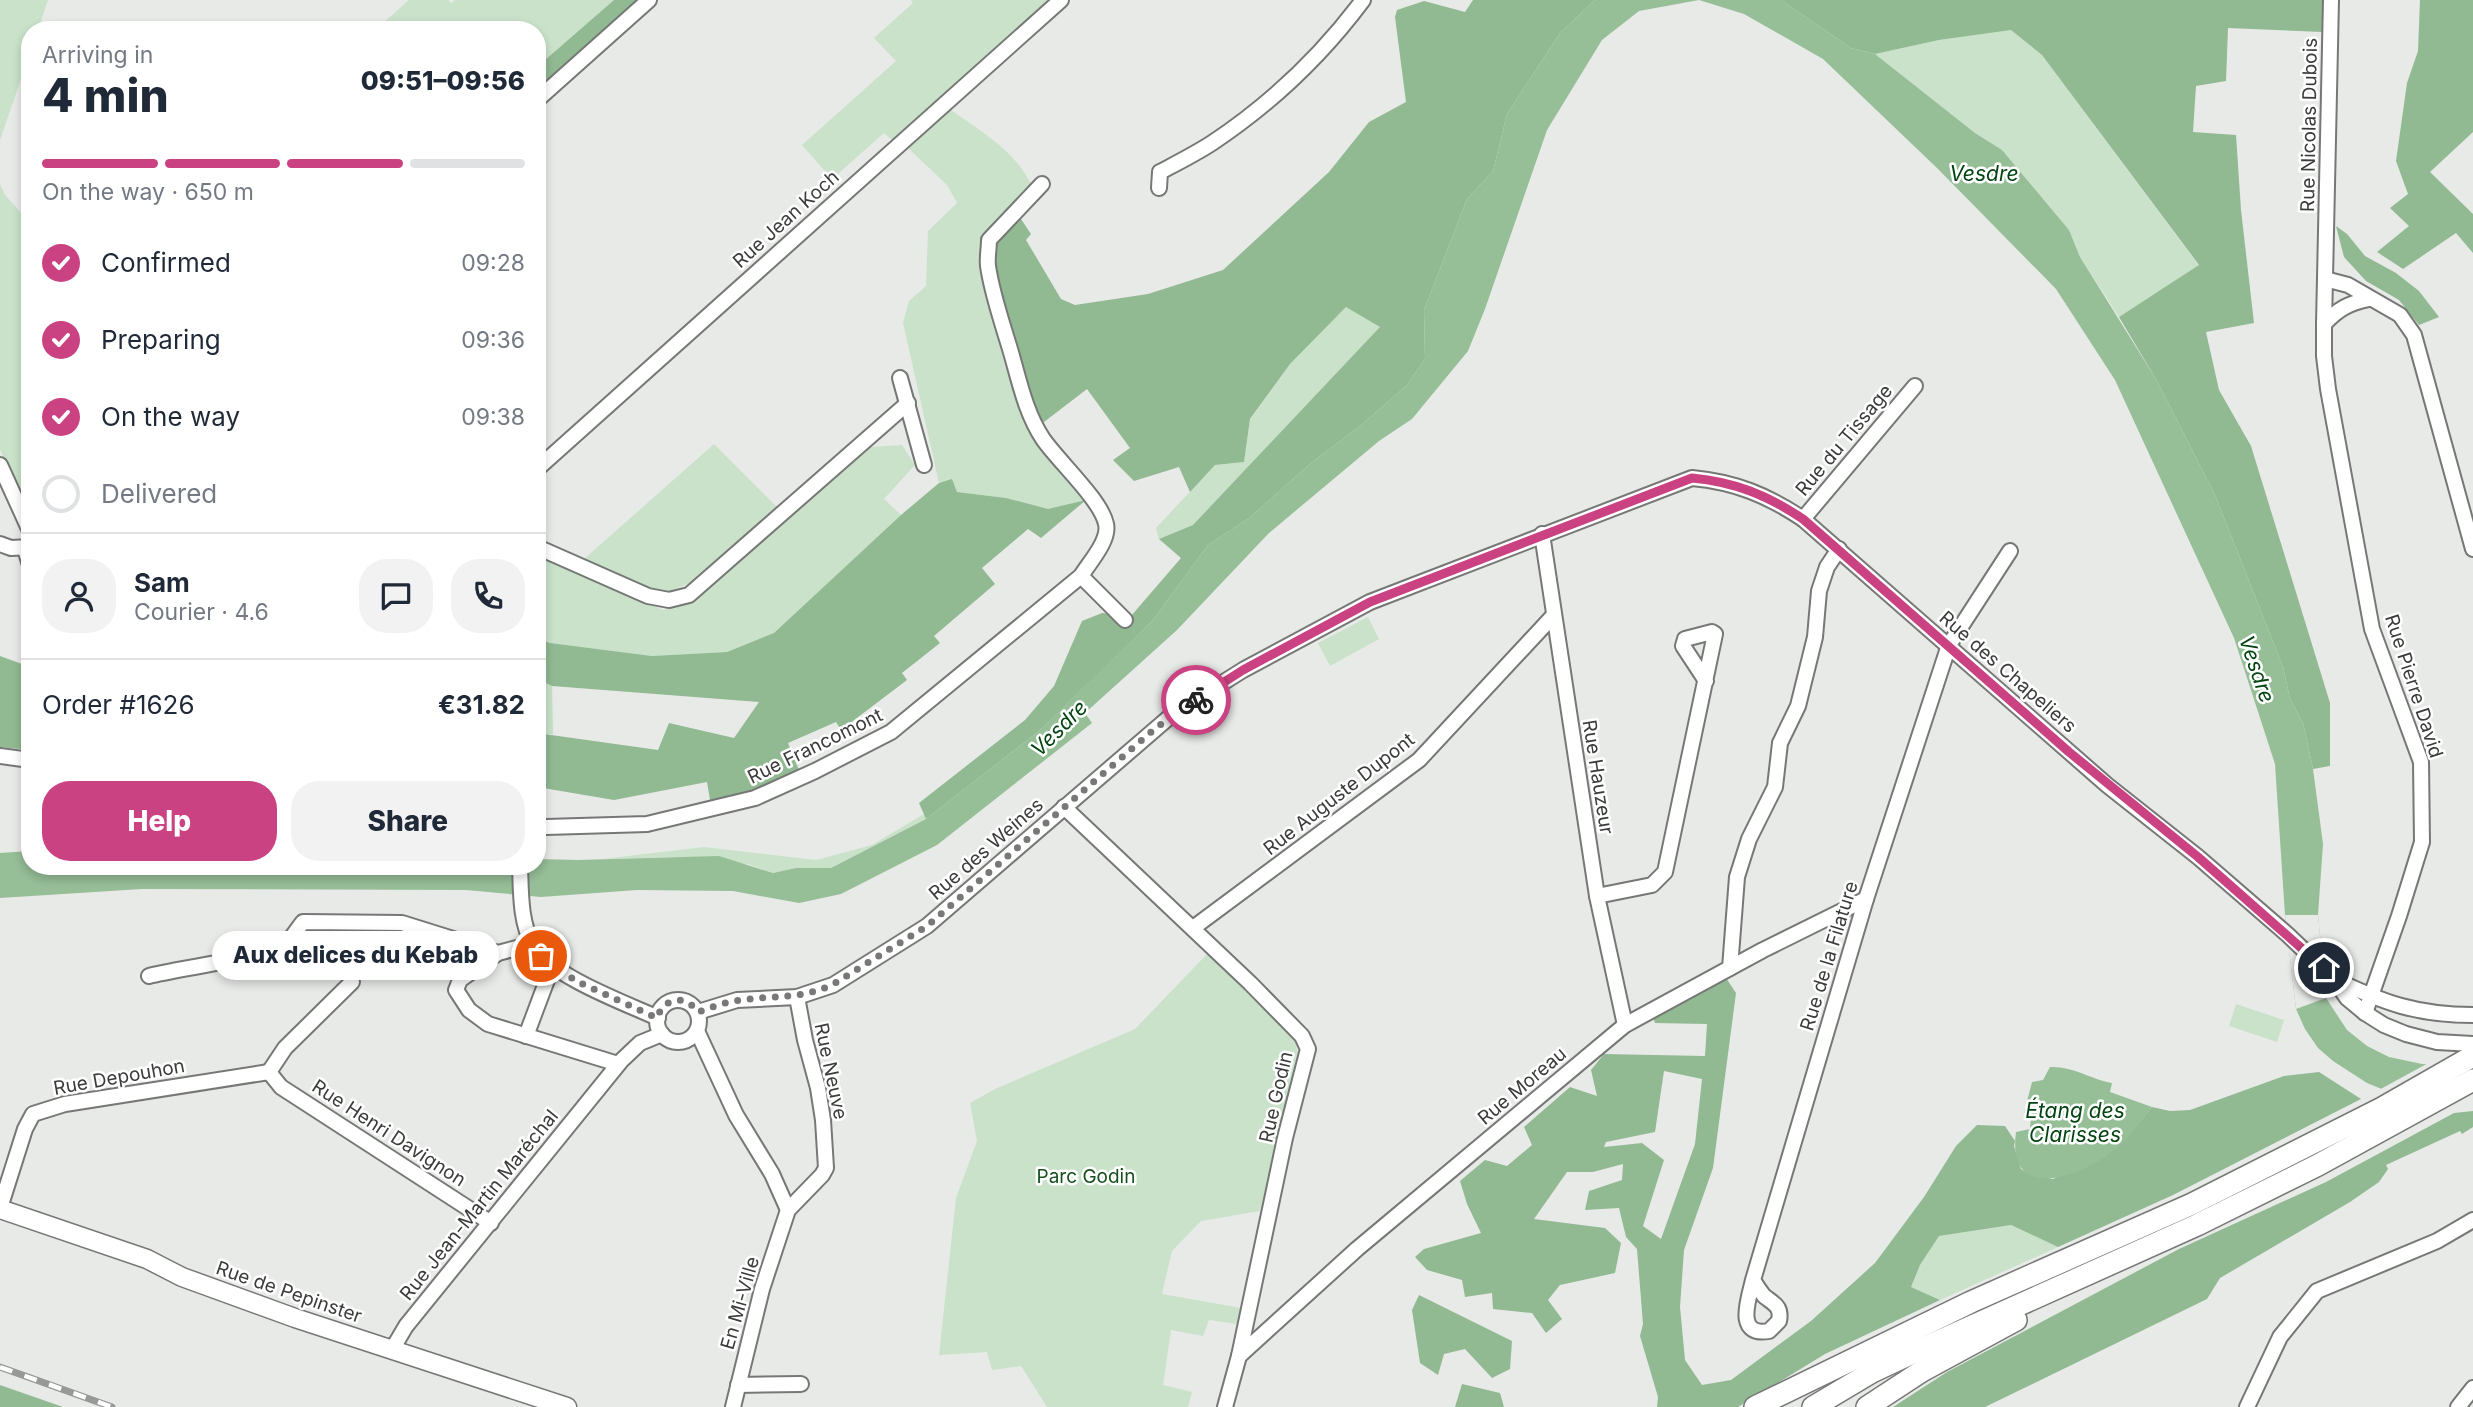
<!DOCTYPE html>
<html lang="en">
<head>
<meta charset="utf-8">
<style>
  :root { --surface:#fff; --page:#f2f2f3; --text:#1f2937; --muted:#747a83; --line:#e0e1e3; --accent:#ca4281 }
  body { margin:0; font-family:Inter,sans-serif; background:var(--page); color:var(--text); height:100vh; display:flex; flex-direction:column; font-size:26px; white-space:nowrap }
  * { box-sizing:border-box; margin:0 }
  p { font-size:23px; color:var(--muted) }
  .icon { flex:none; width:38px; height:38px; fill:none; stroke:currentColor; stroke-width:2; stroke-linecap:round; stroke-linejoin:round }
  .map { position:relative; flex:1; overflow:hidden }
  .drawer { position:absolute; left:21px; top:21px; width:525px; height:854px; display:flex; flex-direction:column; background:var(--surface); border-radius:28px; box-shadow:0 4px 10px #0003 }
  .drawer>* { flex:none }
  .pin { position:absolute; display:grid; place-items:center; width:60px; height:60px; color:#fff; margin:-30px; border:4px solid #fff; border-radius:50%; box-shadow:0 2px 7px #0007 }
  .courier { position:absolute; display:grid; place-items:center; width:70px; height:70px; margin:-35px; border:5px solid #ca4281; border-radius:50%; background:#fff; color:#222; box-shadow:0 2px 9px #0007 }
  .bubble { position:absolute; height:49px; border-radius:24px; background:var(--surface); box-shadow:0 4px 10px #0003; font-size:23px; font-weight:800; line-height:49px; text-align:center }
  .head em { font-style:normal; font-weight:800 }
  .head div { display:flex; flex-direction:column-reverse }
  .head { display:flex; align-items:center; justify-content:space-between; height:119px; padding:0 21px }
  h1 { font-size:46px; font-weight:800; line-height:52px }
  .bar { display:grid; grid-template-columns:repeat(4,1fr); gap:10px 7px; align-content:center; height:84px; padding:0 21px }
  .bar i { height:9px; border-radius:5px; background:var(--line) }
  .bar .active { background:var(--accent) }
  .bar p { grid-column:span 4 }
  .line { display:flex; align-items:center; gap:18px; padding:0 21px; border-top:2px solid var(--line) }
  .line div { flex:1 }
  .round { display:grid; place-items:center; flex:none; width:74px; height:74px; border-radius:28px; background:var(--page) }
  ol { padding:0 21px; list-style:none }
  li { display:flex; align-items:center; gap:21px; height:77px }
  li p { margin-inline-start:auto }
  li .icon { padding:7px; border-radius:50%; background:var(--accent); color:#fff; stroke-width:4 }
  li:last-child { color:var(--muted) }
  li i { width:38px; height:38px; border:4px solid var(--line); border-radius:50% }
  .button { display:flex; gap:14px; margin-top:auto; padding:14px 21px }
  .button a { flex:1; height:80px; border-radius:28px; background:var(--accent); color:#fff; font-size:28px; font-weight:800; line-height:80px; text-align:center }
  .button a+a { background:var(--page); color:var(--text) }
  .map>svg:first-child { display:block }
</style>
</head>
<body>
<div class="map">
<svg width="2473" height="1407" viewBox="0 0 2473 1407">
  <rect width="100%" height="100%" fill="#e8eae8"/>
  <!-- green -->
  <g fill="#c9e2c9">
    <path d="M 0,0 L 48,0 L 38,30 L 30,30 L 30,53 L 0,140 Z"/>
    <path d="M 409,0 L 448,0 L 451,3 L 455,0 L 614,0 L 537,67 L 537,30 L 375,30 Z"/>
    <path d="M 911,0 L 1050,0 L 892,140 L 884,133 L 832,179 L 802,145 L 896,61 L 874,38 L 913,3 Z"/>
    <path d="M 2011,30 L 2042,55 L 2199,266 L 2119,317 L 2080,257 L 2069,230 L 2002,150 L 1975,133 L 1875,54 L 1939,40 Z"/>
    <path d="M 948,108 C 983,133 1016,150 1034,190 L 988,232 L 1027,418 L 1032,434 L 1086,500 L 1048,510 L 1006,498 L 957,492 L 952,480 L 939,483 L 903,323 L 909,301 L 926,286 L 928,231 L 957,203 L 947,185 L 906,146 Z"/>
    <path d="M 0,184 L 5,195 L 30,223 L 30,524 L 0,449 Z"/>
    <path d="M 1347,306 L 1381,327 L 1193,525 L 1159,539 L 1156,528 L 1215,465 L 1244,462 L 1250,420 L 1290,364 Z"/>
    <path d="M 714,444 L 777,507 L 694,581 L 671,591 L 650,591 L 583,560 Z"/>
    <path d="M 902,445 L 915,465 L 884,499 L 901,515 L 774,633 L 727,652 L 652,656 L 550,643 L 537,638 L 537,556 L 663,610 L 696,599 L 870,447 Z"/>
    <path d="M 1368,617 L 1379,639 L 1330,666 L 1318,643 Z"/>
    <path d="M 537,679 L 552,686 L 553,734 L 544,734 L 542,754 L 537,754 Z"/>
    <path d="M 924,814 L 926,819 L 831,868 L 796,868 L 773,873 L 748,864 L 674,857 L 603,859 L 704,847 L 816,860 L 872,845 Z"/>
    <path d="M 1208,953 L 1295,1039 L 1299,1057 L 1260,1211 L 1201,1221 L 1172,1251 L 1162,1294 L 1241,1308 L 1237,1324 L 1209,1320 L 1203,1336 L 1171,1330 L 1163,1385 L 1192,1392 L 1188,1407 L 1047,1407 L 1021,1366 L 992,1370 L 987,1352 L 939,1355 L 956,1198 L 977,1141 L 970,1103 L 995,1089 L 1135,1029 Z"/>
    <path d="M 2236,1004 L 2284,1020 L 2277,1042 L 2229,1026 Z"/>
    <path d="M 2011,1225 L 2058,1247 L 1940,1300 L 1911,1287 L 1920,1265 L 1939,1236 Z"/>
  </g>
  <!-- forest -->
  <g fill="#91b992" fill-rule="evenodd">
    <path d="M 614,0 L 638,0 L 537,90 L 537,67 Z"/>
    <path d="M 1473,0 L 1595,0 L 1560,33 L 1507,114 L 1493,171 L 1467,199 L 1424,310 L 1425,359 L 1406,386 L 1360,426 L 1311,463 L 1248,519 L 1208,545 L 1153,620 L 1099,673 L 1039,731 L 926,819 L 919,803 L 1025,720 L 1054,686 L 1082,621 L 1102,613 L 1131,616 L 1181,558 L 1159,539 L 1193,525 L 1380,327 L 1346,307 L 1290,364 L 1250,419 L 1244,462 L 1215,465 L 1190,492 L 1179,467 L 1134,481 L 1113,460 L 1130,448 L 1087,389 L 1044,422 L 1031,412 L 998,300 L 991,241 L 1017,213 L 1031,234 L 1026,240 L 1061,299 L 1075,305 L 1148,294 L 1223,270 L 1329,172 L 1369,122 L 1406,102 L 1395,17 L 1397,10 L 1424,1 L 1465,12 Z"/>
    <path d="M 1781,0 L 2323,0 L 2322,32 L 2228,28 L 2226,81 L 2196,86 L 2193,132 L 2236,135 L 2241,210 L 2254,323 L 2206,332 L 2219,390 L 2251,446 L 2330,703 L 2330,766 L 2313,769 L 2303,723 L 2290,699 L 2283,667 L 2215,495 L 2156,379 L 2119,317 L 2199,265 L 2042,55 L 2011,30 L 1939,40 L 1875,54 L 1851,48 Z"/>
    <path d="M 2420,0 L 2473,0 L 2473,132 L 2430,172 L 2473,214 L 2473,253 L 2456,233 L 2403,269 L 2377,252 L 2409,226 L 2390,208 L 2408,194 L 2396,161 L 2407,83 L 2418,51 Z"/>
    <path d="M 2336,226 L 2347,234 L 2365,256 L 2396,273 L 2419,291 L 2439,317 L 2419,325 L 2399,300 L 2366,281 L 2344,257 Z"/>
    <path d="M 952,479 L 957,492 L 1006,498 L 1048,509 L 1086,500 L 1041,538 L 1028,529 L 982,568 L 995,584 L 934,636 L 940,643 L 902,673 L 907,680 L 841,730 L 836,722 L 788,743 L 801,775 L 711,806 L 707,782 L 614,800 L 537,787 L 537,754 L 542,754 L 544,734 L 658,750 L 669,723 L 734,738 L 759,702 L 552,686 L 537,679 L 537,638 L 550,643 L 652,656 L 727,652 L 774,633 L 901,515 L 939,483 Z"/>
    <path d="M 0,656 L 30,667 L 30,750 L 0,747 Z"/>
    <path d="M 1722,972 L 1736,993 L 1713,1168 L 1684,1250 L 1680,1307 L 1685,1360 L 1702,1385 L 1731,1380 L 1811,1321 L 1875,1263 L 1924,1197 L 1956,1146 L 1977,1125 L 2005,1126 L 2015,1141 L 2014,1146 L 2021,1169 L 2029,1174 L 2053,1179 L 2122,1143 L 2152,1107 L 2170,1111 L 2190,1110 L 2284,1076 L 2319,1072 L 2361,1099 L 2173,1195 L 2058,1247 L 2011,1225 L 1939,1236 L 1920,1265 L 1911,1287 L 1940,1300 L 1825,1354 L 1738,1407 L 1657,1407 L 1658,1397 L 1640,1336 L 1643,1324 L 1637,1249 L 1626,1237 L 1619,1208 L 1585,1210 L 1589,1191 L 1622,1180 L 1623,1164 L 1593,1172 L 1567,1172 L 1534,1219 L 1605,1228 L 1621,1243 L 1615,1273 L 1560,1285 L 1548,1300 L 1562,1319 L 1546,1333 L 1532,1313 L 1493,1309 L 1492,1293 L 1465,1297 L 1462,1280 L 1427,1270 L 1415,1257 L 1424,1249 L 1481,1233 L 1467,1204 L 1460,1181 L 1485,1160 L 1507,1166 L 1532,1145 L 1524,1127 L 1570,1087 L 1597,1096 L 1591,1070 L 1604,1054 L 1705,1056 L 1707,1024 L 1655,1023 L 1650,1011 ZM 1664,1071 L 1702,1079 L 1695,1144 L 1661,1239 L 1643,1226 L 1664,1160 L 1642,1143 L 1604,1147 L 1606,1142 L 1655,1132 Z"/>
    <path d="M 2473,1111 L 2473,1127 L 2462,1134 L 2460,1131 L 2386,1165 L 2388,1169 L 2379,1182 L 2350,1202 L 2220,1278 L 2207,1299 L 1985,1407 L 1893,1407 L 1947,1372 L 2179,1249 L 2326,1182 L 2454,1113 Z"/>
    <path d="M 1419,1295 L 1512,1341 L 1510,1369 L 1492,1378 L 1465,1349 L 1444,1354 L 1438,1375 L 1420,1363 L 1412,1310 Z"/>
    <path d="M 1462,1384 L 1500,1393 L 1504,1407 L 1455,1407 Z"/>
    <path d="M 0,1385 L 63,1407 L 0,1407 Z"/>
  </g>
  <!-- water -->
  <g fill="#96be97">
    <path d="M 1595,0 L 1781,0 L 1851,48 L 1875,54 L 1975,133 L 2002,150 L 2069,230 L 2080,257 L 2156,379 L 2215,495 L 2283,667 L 2290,699 L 2303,723 L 2313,769 L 2323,844 L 2318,915 L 2326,998 L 2347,1030 L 2367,1046 L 2389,1057 L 2422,1064 L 2473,1066 L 2401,1097 L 2367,1083 L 2333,1061 L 2318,1048 L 2305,1029 L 2296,1009 L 2285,915 L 2275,764 L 2234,638 L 2115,380 L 2056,289 L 1937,168 L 1823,59 L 1744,14 L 1699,0 L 1639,11 L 1602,40 L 1547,130 L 1485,309 L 1468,351 L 1412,419 L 1379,441 L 1269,533 L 1177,630 L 1085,713 L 1092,723 L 937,845 L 841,894 L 799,903 L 733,891 L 637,890 L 541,897 L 466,890 L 142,889 L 0,898 L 0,853 L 30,851 L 30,866 L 537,866 L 537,859 L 578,860 L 719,856 L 773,873 L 796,868 L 831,868 L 926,819 L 1039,731 L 1153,620 L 1208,545 L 1248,519 L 1311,463 L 1360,426 L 1406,386 L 1425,359 L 1424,310 L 1467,199 L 1493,171 L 1507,114 L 1560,33 Z"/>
    <path d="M 2050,1067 C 2073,1066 2090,1079 2112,1083 L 2110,1092 L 2152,1107 C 2141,1120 2131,1137 2117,1148 C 2084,1176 2006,1206 2016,1132 L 2030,1129 L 2031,1115 L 2024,1113 L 2032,1082 L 2043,1080 Z"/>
  </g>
  <!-- pier -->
  <g fill="#e8eae8">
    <path d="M 2285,915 L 2318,915 L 2326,998 L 2296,1009 Z"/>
    <path d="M 2432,1061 L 2473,1063 L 2473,1103 L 2401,1101 L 2377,1091 Z"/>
  </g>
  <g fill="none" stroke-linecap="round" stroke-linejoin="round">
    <!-- minor casing -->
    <g stroke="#767876" stroke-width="18">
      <g id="minor">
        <path d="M 2331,0 L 2324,324 L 2324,356 L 2328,389 L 2372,629 L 2421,762 L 2422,842 L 2399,916 L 2365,1013"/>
        <path d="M 537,100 L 649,0"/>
        <path d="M 1159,188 L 1160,172 C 1177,163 1195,154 1212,143 C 1269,105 1322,55 1363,0"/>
        <path d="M 2325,279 L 2348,285 L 2400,315 L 2414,335 L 2473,549"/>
        <path d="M 2324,324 C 2338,309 2349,303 2369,299"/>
        <path d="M 900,378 L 924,465"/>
        <path d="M 0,465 L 30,531"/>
        <path d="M 537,469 L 1061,0"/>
        <path d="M 1803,519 L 1915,386"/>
        <path d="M 1542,534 L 1597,896 L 1625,1025"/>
        <path d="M 0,544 L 11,548 L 30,547"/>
        <path d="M 537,547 L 648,596 L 669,600 L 689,595 L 908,403"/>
        <path d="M 25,549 L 30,565"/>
        <path d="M 1081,576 L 1125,620"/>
        <path d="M 0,756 L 30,760"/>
        <path d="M 1064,807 L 1250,983 L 1302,1036 L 1308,1049 L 1285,1138 L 1239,1356 L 1225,1407"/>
        <path d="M 537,825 L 546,827 L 647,824 L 755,798 L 815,771 L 891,732 L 1081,576 C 1089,563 1110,540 1106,524 C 1101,500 1059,462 1043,439 C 1025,412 1019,379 1010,349 C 1002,322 992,294 988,266 C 987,258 989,248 989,240 L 1042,184"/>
        <path d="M 520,866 C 521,892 520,922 533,945 C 550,976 625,1003 658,1018"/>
        <path d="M 1597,896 L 1652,885 L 1665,872 L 1715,634 L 1712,632 L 1685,639 L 1683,646 L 1706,681"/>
        <path d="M 1193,928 L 1419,760 L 1553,616"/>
        <path d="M 532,944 L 498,953 L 460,980 L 456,990 L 469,1010 L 488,1024 L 618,1064"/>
        <path d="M 1730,968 L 1737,877 L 1749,839 L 1775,787 L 1780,743 L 1798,706 L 1815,637 L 1819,591 L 1827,567 L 1839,549"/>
        <path d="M 149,976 C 180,968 270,957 289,940 C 294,935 298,928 303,922 L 402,923 L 498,953"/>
        <path d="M 2334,979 C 2384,1003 2417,1015 2473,1015"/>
        <circle cx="678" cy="1021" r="21"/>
        <path d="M 698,1012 L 737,1000 L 797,997 L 833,985 L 927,926 L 1173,714 L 1243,670 L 1370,602 L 1692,478 C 1735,482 1767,495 1803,519 L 2107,785 L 2198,857 L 2288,935 L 2333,978 L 2347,998 L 2365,1013 L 2384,1025 L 2406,1034 L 2437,1042 L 2473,1044"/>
        <path d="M 697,1031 L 736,1115 L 772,1174 L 788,1210"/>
        <path d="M 526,1036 L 553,964"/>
        <path d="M 269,1072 L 281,1087 L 491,1223"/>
        <path d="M 269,1072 L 285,1048 L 352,982"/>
        <path d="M 0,1208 L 25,1129 L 33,1114 L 65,1104 L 269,1072"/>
        <path d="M 1753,1280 C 1756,1285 1760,1291 1764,1296 C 1774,1304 1782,1306 1779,1321 L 1769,1331 C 1734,1337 1749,1298 1753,1280 L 1866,899 L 1949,645 L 2010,551"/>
        <path d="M 393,1348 L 406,1326 L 621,1061 L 640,1043 L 662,1034"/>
        <path d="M 1239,1356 L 1357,1249 L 1625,1025 L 1763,950 L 1866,899"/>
        <path d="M 738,1385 L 801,1384"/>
        <path d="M 733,1407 L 762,1289 L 788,1210 L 822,1175 L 826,1168 L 823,1120 L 818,1088 L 805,1040 L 797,997"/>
        <path d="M 2247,1407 L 2280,1337 L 2317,1291 L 2437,1241 L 2473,1220"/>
        <path d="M 2458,1407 L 2473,1388"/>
      </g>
    </g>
    <!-- major casing -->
    <g stroke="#767876" stroke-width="21">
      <path id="major" d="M 0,1209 L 147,1259 L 182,1277 L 295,1318 L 567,1407"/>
    </g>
    <!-- highway casing -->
    <g stroke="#767876" stroke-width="24">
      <g id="highway">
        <path d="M 1755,1407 L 1971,1302 L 2192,1204 L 2382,1108 L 2473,1056"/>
        <path d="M 1813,1407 L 1872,1372 L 1921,1349 L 2197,1225 L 2318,1165 L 2473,1080"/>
        <path d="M 1867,1407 L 1922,1371 L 2016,1320"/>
      </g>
    </g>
    <!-- minor -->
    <use href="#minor" stroke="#fff" stroke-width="14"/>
    <!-- major -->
    <use href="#major" stroke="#fff" stroke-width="18"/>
    <!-- highway -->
    <use href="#highway" stroke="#fff" stroke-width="21"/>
    <!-- rail casing -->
    <g stroke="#979997" stroke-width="7">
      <path id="rail" d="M 0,1367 L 112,1407"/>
    </g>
    <!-- rail -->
    <use href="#rail" stroke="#fff" stroke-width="4.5" stroke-dasharray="13" stroke-linecap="butt"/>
  </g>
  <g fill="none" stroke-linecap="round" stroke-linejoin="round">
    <!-- done -->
    <path stroke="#777877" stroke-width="7" stroke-dasharray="0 12.6" d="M 541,956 L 576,981 L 657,1018 C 664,997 685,994 698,1012 C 710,1008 722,1003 735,1001 C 769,995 799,1000 832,985 L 927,926 L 1157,727 L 1196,700"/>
    <!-- route -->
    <path stroke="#ca4281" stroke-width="9" d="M 1196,700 L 1243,670 L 1370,602 L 1692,478 C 1735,482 1767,495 1803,519 L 2069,752 L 2198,857 L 2324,968"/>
  </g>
  <g text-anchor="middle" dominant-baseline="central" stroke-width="5" stroke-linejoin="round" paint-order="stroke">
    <!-- street labels -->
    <g font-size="19" fill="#3a3b3a" stroke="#fff">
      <text transform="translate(2309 125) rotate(-89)">Rue Nicolas Dubois</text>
      <text transform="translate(786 219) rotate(-42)">Rue Jean Koch</text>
      <text transform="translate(1844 440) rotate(-50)">Rue du Tissage</text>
      <text transform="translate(2008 672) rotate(41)">Rue des Chapeliers</text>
      <text transform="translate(2414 686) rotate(72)">Rue Pierre David</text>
      <text transform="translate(815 746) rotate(-26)">Rue Francomont</text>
      <text transform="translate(1598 777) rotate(81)">Rue Hauzeur</text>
      <text transform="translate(1339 794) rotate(-38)">Rue Auguste Dupont</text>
      <text transform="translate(986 849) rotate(-41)">Rue des Weines</text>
      <text transform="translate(1829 956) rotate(-73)">Rue de la Filature</text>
      <text transform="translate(831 1071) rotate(78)">Rue Neuve</text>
      <text transform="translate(119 1077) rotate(-10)">Rue Depouhon</text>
      <text transform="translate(1522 1086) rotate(-40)">Rue Moreau</text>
      <text transform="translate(1276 1097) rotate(-77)">Rue Godin</text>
      <text transform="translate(389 1133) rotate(33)">Rue Henri Davignon</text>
      <text transform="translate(479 1205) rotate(-51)">Rue Jean-Martin Maréchal</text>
      <text transform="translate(289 1292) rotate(19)">Rue de Pepinster</text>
      <text transform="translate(740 1303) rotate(-74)">En Mi-Ville</text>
    </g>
    <!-- park labels -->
    <g font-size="19" fill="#15501d" stroke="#fff">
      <text x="1086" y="1176">Parc Godin</text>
    </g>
    <!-- water labels -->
    <g font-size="21" font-style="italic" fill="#044411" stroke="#fff">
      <text x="1984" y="173">Vesdre</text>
      <text transform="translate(2257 669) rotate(71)">Vesdre</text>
      <text transform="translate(1059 728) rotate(-45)">Vesdre</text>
      <text x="2075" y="1110">Étang des<tspan x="2075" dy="24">Clarisses</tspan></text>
    </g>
  </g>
</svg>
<div class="pin" style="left:541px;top:956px;background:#ea580c"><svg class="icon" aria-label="bag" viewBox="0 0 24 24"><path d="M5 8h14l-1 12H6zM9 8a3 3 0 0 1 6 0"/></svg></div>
<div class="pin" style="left:2324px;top:968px;background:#1f2937"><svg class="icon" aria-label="home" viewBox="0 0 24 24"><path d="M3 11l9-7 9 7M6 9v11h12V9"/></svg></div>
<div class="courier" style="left:1196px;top:700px"><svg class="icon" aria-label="bike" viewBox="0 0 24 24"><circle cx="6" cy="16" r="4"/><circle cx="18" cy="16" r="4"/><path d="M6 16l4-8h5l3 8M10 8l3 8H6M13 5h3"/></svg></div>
<div class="bubble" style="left:212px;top:931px;width:287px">Aux delices du Kebab</div>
<section class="drawer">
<div class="head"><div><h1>4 min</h1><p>Arriving in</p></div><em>09:51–09:56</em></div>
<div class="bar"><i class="active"></i><i class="active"></i><i class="active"></i><i></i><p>On the way · 650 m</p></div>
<ol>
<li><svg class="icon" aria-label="check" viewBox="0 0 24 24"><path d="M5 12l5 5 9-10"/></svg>Confirmed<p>09:28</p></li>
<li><svg class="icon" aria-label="check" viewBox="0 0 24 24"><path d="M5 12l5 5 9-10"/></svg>Preparing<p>09:36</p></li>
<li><svg class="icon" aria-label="check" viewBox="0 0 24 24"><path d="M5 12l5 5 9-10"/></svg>On the way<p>09:38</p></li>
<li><i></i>Delivered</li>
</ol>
<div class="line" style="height:126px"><a class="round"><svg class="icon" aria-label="person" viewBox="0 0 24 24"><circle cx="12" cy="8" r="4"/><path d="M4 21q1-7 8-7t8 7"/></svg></a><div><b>Sam</b><p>Courier · 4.6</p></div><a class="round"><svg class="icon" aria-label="chat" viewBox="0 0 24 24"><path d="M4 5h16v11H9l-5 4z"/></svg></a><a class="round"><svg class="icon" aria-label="phone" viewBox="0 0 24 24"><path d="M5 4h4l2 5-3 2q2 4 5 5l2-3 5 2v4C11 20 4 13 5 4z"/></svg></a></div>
<div class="line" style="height:91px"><div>Order #1626</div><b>€31.82</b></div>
<div class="button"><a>Help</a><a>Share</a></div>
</section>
</div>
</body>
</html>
